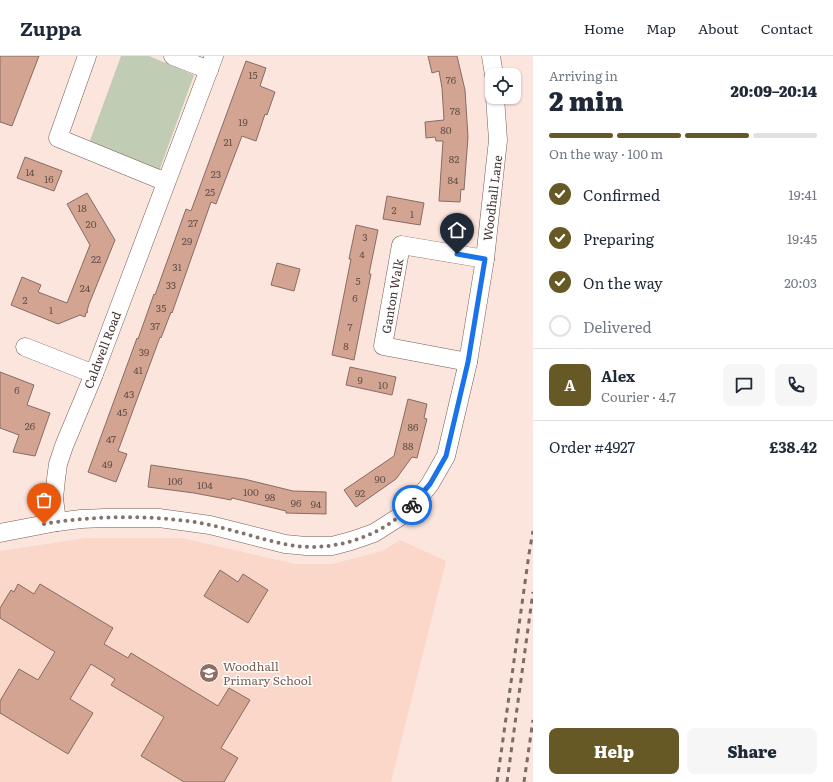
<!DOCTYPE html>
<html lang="en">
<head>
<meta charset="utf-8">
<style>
  :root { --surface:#fff; --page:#f6f6f7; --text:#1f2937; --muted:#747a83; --line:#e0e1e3; --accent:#665926 }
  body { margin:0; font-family:Literata,serif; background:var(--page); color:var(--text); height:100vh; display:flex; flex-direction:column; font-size:15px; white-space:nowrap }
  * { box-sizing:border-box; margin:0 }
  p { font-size:13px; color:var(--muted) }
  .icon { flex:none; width:22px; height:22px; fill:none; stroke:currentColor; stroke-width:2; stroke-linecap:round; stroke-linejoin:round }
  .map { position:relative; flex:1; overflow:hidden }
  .side { display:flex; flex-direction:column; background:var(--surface); width:300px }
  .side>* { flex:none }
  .tools { position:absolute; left:485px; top:12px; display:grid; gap:8px }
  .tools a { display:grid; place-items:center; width:36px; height:36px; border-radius:8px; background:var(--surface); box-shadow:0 1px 3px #0004; font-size:20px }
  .pin { position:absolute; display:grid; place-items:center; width:34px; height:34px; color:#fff; margin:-41px -17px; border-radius:50% 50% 50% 0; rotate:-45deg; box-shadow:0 0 4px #0007 }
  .pin .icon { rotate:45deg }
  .courier { position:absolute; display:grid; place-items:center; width:40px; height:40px; margin:-20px; border:3px solid #1a73e8; border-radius:50%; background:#fff; color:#222; box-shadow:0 1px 5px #0007 }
  .headline em { font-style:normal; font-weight:800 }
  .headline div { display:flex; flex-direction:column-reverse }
  .headline { display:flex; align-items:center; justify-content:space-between; height:68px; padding:0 16px }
  h1 { font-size:26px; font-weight:800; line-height:30px }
  .bar { display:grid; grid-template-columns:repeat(4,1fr); gap:6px 4px; align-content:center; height:48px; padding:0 16px }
  .bar i { height:5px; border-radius:3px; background:var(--line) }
  .bar .selected { background:var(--accent) }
  .bar p { grid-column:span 4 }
  .line { display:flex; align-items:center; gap:10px; padding:0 16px; border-top:1px solid var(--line) }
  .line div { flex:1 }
  .round { display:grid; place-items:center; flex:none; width:42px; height:42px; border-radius:8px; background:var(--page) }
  ol { padding:0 16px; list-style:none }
  li { display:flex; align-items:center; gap:12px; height:44px }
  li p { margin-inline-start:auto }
  li .icon { padding:4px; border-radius:50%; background:var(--accent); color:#fff; stroke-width:4 }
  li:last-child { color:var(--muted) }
  li i { width:22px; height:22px; border:2px solid var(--line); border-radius:50% }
  .action { display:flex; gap:8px; margin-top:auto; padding:8px 16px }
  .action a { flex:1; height:46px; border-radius:8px; background:var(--accent); color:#fff; font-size:16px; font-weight:800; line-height:46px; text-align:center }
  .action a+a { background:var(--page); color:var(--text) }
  header { display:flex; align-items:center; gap:24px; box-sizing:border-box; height:56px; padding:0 20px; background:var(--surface); border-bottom:1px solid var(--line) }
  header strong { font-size:19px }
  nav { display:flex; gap:22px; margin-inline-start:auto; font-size:14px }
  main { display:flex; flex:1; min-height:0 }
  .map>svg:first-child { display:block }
</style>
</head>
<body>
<header>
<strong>Zuppa</strong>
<nav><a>Home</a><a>Map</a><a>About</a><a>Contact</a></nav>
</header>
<main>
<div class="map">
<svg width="533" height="726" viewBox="0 0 533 726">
  <rect width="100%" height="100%" fill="#fce5dd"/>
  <!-- built -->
  <path fill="#fbd7ca" d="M 86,482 L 182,482 L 295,508 L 332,508 L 382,495 L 400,484 L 446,505 L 391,726 L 0,726 L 0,495 Z"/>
  <!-- green -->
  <path fill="#c0ccb3" d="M 121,0 L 149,0 L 194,19 L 158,118 L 88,90 Z"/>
  <!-- building -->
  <g fill="#d4a493" stroke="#856c63">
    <path d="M 0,0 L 39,0 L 12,70 L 0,66 Z"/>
    <path d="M 428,0 L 457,0 L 465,34 L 468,81 L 464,134 L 461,133 L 460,146 L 439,145 L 443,85 L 436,85 L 435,81 L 426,82 L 425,66 L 444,64 L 442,32 L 439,15 L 432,17 Z"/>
    <path d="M 246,5 L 266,12 L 260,30 L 275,36 L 267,59 L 265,58 L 256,85 L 242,80 L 216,148 L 211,146 L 172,257 L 171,256 L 161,282 L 160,281 L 118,395 L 127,398 L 116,426 L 88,416 L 137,282 L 138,283 L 154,238 L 155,239 L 186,153 L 191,155 Z"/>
    <path d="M 25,101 L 62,115 L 54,135 L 17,122 Z"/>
    <path d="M 87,137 L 115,184 L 89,248 L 87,255 L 88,256 L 86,257 L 85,261 L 80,259 L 58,268 L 11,249 L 22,221 L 41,229 L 38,236 L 67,247 L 90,189 L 67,148 Z"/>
    <path d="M 387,140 L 424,147 L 420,169 L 383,163 Z"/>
    <path d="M 356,169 L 378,174 L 369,218 L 371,218 L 354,304 L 332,299 L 351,203 L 349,203 Z"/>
    <path d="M 277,207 L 300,213 L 294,235 L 271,229 Z"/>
    <path d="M 350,311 L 396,321 L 392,339 L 346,329 Z"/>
    <path d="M 0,316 L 34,329 L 27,349 L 50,357 L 35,400 L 13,396 L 19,379 L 0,372 Z"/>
    <path d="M 408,343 L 427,348 L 424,362 L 427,363 L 417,402 L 412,401 L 396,423 L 356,451 L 344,434 L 394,400 Z"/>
    <path d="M 151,409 L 244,423 L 293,435 L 326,436 L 326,458 L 286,457 L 286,455 L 232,442 L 231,444 L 194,437 L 148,431 Z"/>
    <path d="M 220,514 L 238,526 L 243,518 L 268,534 L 248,567 L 204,540 Z"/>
    <path d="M 18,528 L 34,538 L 40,528 L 113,572 L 104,588 L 128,602 L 131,597 L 218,650 L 229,632 L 250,644 L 221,692 L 238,702 L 224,726 L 184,726 L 141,700 L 164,661 L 111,629 L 115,623 L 91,608 L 70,643 L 93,657 L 68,698 L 0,657 L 0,645 L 19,613 L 38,624 L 55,596 L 0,562 L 0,552 L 11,534 L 14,536 Z"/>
  </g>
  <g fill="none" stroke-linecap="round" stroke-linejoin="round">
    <!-- minor casing -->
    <g stroke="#755d55" stroke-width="19">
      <g id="minor">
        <path d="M 87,0 L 58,82 L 166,126"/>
        <path d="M 173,0 L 209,14"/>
        <path d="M 491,0 L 494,19"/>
        <path d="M 25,291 L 94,318"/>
        <path d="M 468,306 L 383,290 L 401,189 L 485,203"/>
        <path d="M 57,466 L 54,442 L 56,423 L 58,408 L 64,390 L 94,318 L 214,0"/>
        <path d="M 0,477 L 57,466 L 81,463 L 105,462 L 159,462 L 210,469 L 285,488 L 306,490 L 332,490 L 351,485 L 374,477 L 404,458 L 419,442 L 430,428 L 446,400 L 468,306 L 485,203 L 498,84 L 495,41"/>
      </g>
    </g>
    <!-- minor -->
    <use href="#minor" stroke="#fff" stroke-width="18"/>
    <!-- rail -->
    <g stroke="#7b6c67" stroke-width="3" stroke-dasharray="5 5" stroke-linecap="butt">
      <path d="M 497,726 L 529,498 L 533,475"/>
      <path d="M 507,726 L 533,536"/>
      <path d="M 524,726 L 533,664"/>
    </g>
  </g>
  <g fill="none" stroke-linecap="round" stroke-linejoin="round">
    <!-- done -->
    <path stroke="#82736d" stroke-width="4" stroke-dasharray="0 7.2" d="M 44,468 C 91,460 140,459 187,465 C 220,469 251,481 284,488 C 330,498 380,482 412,449"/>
    <!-- route -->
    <path stroke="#1a73e8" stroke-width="5" d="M 412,449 L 430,428 L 446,400 L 468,306 L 485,203 L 457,198"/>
  </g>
  <!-- icons -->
  <defs>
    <g id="school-disc" transform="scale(1)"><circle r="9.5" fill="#8d6e63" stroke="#fff"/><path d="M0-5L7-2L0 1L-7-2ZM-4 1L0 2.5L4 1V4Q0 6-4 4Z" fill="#fff"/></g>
  </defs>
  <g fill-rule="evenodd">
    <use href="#school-disc" x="209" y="617"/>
  </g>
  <g text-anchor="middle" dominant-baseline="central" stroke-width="3" stroke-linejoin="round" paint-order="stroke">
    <!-- number labels -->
    <g font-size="10" fill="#65514a">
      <text x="253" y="18">15</text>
      <text x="451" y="23">76</text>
      <text x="455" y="54">78</text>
      <text x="243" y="65">19</text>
      <text x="446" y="73">80</text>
      <text x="228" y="85">21</text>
      <text x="454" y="102">82</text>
      <text x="30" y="115">14</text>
      <text x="216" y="117">23</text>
      <text x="49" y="122">16</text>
      <text x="453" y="123">84</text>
      <text x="210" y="135">25</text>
      <text x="82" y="151">18</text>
      <text x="394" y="153">2</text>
      <text x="412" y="157">1</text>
      <text x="193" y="166">27</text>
      <text x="91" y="167">20</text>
      <text x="365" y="180">3</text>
      <text x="187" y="184">29</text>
      <text x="362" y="197">4</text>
      <text x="96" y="202">22</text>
      <text x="177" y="210">31</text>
      <text x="358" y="224">5</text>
      <text x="171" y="228">33</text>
      <text x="85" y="231">24</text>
      <text x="355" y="241">6</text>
      <text x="25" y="243">2</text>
      <text x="161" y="251">35</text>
      <text x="51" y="253">1</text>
      <text x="155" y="269">37</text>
      <text x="350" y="270">7</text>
      <text x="346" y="289">8</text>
      <text x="144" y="295">39</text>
      <text x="138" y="313">41</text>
      <text x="360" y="323">9</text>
      <text x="383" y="328">10</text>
      <text x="17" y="333">6</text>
      <text x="129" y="337">43</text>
      <text x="122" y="355">45</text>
      <text x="30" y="369">26</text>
      <text x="413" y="370">86</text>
      <text x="111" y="382">47</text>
      <text x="408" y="389">88</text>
      <text x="107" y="407">49</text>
      <text x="380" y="422">90</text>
      <text x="175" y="424">106</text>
      <text x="205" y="428">104</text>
      <text x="251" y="435">100</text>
      <text x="360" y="436">92</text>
      <text x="270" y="440">98</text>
      <text x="296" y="446">96</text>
      <text x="316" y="447">94</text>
    </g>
    <!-- street labels -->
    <g font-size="12" fill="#403531" stroke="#fff">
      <text transform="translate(492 142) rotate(-83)">Woodhall Lane</text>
      <text transform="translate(392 240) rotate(-80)">Ganton Walk</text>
      <text transform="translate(102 294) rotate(-69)">Caldwell Road</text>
    </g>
    <!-- education labels -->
    <g font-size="12" fill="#785e54" stroke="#fff" text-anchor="start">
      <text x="223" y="610">Woodhall<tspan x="223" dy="14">Primary School</tspan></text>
    </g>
  </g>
</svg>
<div class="tools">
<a><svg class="icon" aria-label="locate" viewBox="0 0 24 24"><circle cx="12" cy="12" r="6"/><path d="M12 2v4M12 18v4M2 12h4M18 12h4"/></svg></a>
</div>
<div class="pin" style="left:44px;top:468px;background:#ea580c"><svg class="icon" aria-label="bag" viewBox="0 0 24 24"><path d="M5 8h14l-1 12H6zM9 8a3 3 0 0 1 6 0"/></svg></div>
<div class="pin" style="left:457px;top:198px;background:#1f2937"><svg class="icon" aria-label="home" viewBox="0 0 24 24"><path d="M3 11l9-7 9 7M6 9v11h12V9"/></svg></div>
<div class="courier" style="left:412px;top:449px"><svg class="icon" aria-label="bike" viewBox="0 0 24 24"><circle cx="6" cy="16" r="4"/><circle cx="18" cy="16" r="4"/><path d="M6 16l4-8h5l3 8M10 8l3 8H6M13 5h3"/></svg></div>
</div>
<section class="side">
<div class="headline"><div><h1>2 min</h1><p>Arriving in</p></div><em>20:09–20:14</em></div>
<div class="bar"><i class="selected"></i><i class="selected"></i><i class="selected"></i><i></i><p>On the way · 100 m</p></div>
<ol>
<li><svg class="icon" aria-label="check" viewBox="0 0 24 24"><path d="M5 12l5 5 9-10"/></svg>Confirmed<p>19:41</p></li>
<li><svg class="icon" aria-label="check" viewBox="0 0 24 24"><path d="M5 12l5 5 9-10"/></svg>Preparing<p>19:45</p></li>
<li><svg class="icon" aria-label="check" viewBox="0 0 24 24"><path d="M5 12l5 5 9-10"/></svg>On the way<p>20:03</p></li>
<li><i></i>Delivered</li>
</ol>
<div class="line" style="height:72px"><b class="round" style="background:var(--accent);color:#fff">A</b><div><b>Alex</b><p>Courier · 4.7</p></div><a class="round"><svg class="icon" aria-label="chat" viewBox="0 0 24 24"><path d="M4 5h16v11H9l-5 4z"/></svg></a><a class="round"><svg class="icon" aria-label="phone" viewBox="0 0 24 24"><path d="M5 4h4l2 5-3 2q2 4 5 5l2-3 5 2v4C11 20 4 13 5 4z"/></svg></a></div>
<div class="line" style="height:52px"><div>Order #4927</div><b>£38.42</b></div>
<div class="action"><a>Help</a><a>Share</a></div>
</section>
</main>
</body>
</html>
